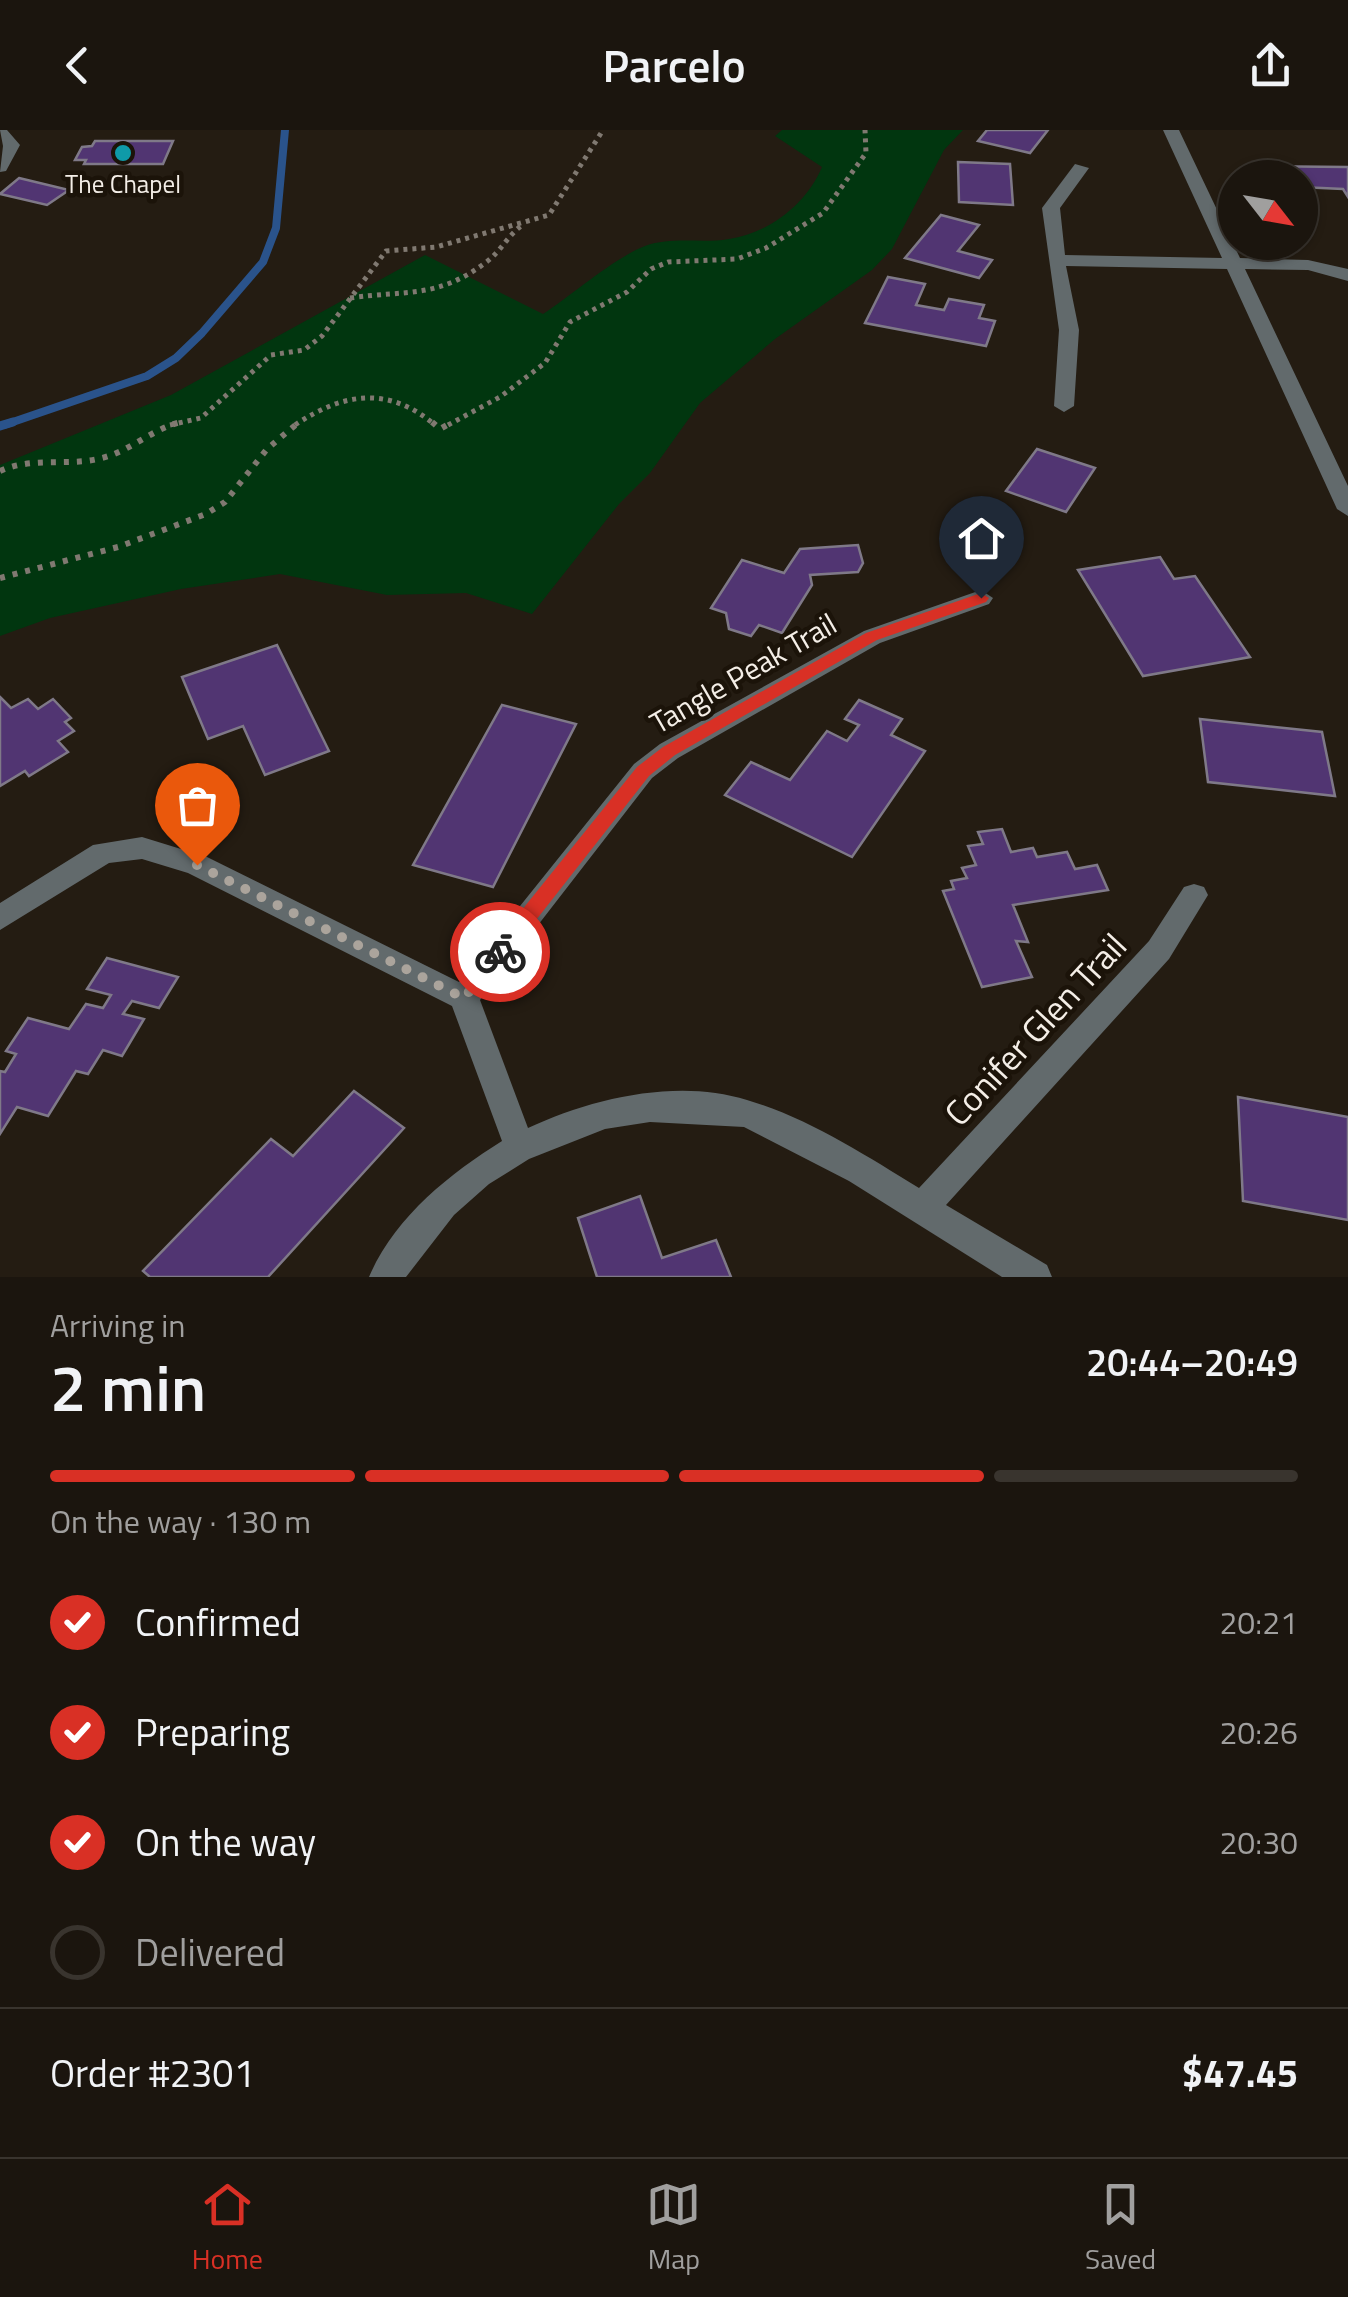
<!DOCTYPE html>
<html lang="en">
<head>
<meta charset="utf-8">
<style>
  :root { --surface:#1b150e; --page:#241e17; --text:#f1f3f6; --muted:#a09f9e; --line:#39342e; --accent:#d93025 }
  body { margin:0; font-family:"Titillium Web",sans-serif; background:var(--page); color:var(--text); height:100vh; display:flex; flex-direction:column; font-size:38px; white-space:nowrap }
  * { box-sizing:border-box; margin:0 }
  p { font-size:32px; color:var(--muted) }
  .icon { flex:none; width:55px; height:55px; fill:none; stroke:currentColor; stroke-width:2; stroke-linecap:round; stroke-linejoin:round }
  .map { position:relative; height:1147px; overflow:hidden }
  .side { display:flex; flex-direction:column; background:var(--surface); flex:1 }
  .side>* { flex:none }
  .needle { width:65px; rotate:121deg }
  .controls { position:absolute; left:1218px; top:30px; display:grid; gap:20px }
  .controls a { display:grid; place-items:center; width:100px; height:100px; border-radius:50%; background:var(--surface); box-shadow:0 2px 8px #0004,0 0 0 2px var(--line); font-size:50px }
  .pin { position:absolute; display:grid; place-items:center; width:85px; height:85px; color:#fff; margin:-102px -42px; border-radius:50% 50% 50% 0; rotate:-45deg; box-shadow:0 0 10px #0007 }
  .pin .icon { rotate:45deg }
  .courier { position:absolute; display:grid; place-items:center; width:100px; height:100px; margin:-50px; border:8px solid #d93025; border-radius:50%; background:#fff; color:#222; box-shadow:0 2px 12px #0007 }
  .head em { font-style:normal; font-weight:600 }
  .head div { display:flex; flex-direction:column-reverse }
  .head { display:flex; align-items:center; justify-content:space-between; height:170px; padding:0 50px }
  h1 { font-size:65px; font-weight:600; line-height:75px }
  .bar { display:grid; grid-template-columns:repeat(4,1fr); gap:15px 10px; align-content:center; height:120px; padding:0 50px }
  .bar i { height:12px; border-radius:8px; background:var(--line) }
  .bar .selected { background:var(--accent) }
  .bar p { grid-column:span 4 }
  .line { display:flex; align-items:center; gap:25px; padding:0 50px; border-top:2px solid var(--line) }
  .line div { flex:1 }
  ol { padding:0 50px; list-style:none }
  li { display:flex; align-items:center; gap:30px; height:110px }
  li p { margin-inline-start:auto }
  li .icon { padding:10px; border-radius:50%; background:var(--accent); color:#fff; stroke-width:4 }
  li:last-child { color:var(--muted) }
  li i { width:55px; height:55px; border:5px solid var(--line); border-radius:50% }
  header { display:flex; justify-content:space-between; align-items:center; height:130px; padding:0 50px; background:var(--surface); font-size:45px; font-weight:600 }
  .menu { display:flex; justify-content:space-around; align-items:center; height:140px; border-top:2px solid var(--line); background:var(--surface); font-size:28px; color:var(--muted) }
  .menu a { display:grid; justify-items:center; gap:5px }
  .menu .selected { color:var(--accent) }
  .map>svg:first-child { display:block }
</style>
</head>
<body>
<header><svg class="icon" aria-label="back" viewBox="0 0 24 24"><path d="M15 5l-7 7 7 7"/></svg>Parcelo<svg class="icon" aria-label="share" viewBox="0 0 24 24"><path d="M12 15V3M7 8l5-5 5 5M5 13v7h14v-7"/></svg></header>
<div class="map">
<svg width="1348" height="1147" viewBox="0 0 1348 1147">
  <rect width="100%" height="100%" fill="#241c12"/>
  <!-- green -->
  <path fill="#01360f" d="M 782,0 L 963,0 L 944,20 L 892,119 L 872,140 L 775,209 L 700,273 L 650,343 L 619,374 L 532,484 L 466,463 L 387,465 L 280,444 L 181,459 L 50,488 L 0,506 L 0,335 L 171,265 L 425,125 L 543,184 C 572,165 614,128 645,116 C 674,106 701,114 729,109 C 770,103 807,73 822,37 L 775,6 Z"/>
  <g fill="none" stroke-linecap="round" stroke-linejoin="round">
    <!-- stream-far1 -->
    <path stroke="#2a538b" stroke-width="8" d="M 4,295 L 147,246 L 176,228 L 202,203 L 263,132 L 276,98 L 285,0"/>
    <!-- stream -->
    <path stroke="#2a538b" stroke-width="9" d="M 0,296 L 13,292"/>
  </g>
  <!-- building -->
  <g fill="#513572" stroke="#7f7988" stroke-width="2.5">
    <path d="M 987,0 L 1048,0 L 1030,23 L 978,11 Z"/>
    <path d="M 95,11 L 173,11 L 163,34 L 84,34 L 86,30 L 75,30 L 82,17 L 92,16 Z"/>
    <path d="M 958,32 L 1010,34 L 1013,75 L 959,72 Z"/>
    <path d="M 1255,36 L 1348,37 L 1348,67 L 1343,59 L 1300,57 L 1300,48 L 1260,48 Z"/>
    <path d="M 19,48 L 69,60 L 47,75 L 0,64 Z"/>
    <path d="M 941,85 L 979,95 L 958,121 L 992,130 L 979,148 L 905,128 Z"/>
    <path d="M 888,147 L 925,154 L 916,175 L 944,180 L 949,169 L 984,175 L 979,188 L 995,191 L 986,216 L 865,193 Z"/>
    <path d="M 1037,319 L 1095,338 L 1066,382 L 1006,361 Z"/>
    <path d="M 858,415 L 863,433 L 858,442 L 810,445 L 812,455 L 782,503 L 759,495 L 751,506 L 729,499 L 726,483 L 711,478 L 742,430 L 784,443 L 800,419 Z"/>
    <path d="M 1160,427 L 1174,449 L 1195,446 L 1250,527 L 1143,546 L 1078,440 Z"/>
    <path d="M 277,515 L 329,621 L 265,645 L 243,596 L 208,609 L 182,547 Z"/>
    <path d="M 0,567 L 11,578 L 28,569 L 38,579 L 53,569 L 71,588 L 65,592 L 74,601 L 58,611 L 68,622 L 29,646 L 25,641 L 0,656 Z"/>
    <path d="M 859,570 L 902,589 L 891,605 L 925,621 L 852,727 L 725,665 L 751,632 L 790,650 L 827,601 L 847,611 L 859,595 L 845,589 Z"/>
    <path d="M 502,575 L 576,594 L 493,757 L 413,735 Z"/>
    <path d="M 1200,589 L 1322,602 L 1335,666 L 1208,652 Z"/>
    <path d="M 1002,699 L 1011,722 L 1033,718 L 1037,727 L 1067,722 L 1075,739 L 1097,735 L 1108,760 L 1013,775 L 1028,812 L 1016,811 L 1032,847 L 982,857 L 943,761 L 954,759 L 951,751 L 967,748 L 962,738 L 976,735 L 968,716 L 983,714 L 978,702 Z"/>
    <path d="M 107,828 L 178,847 L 159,878 L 132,871 L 123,884 L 144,889 L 122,926 L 103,920 L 88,944 L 76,941 L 48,986 L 17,977 L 0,1004 L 0,941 L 5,942 L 16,924 L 6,921 L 28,888 L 69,899 L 86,874 L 103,878 L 111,865 L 87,859 Z"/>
    <path d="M 354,961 L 404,998 L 268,1147 L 150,1147 L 143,1141 L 271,1009 L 293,1026 Z"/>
    <path d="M 1238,967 L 1348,987 L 1348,1090 L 1243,1071 Z"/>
    <path d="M 640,1066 L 662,1128 L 716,1110 L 731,1147 L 597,1147 L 578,1088 Z"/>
  </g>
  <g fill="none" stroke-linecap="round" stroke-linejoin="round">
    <!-- path-far1 -->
    <g stroke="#807971" stroke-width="5" stroke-dasharray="4 5" stroke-linecap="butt">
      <path d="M 350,168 C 405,160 437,169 485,133 C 501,122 508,104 524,94"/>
      <path d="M 170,295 L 201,288 L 271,225 L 304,220 L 322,206 L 386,121 L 436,117 L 549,85 L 603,0"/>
      <path d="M 295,295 C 344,262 389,256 435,295"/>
      <path d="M 448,295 L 500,267 L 545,233 L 570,192 L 627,162 L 651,139 L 668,132 L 737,129 L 766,118 L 823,83 L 866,23 L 865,0"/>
    </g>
    <!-- path -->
    <g stroke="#807971" stroke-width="6" stroke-dasharray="5 8" stroke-linecap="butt">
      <path d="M 432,292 L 440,299 L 452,292"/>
      <path d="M 0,341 C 33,326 68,337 102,328 C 130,321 152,299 181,292"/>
      <path d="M 0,448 L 118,417 L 206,384 L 225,372 L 267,319 L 299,292"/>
    </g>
    <!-- minor -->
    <g fill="#626a6c" fill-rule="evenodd">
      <path d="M 0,0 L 7,0 L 20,15 L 6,41 L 0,42 L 3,16 Z"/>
      <path d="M 1163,0 L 1179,0 L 1240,128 L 1308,130 L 1348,139 L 1348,151 L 1308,140 L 1245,139 L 1348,356 L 1348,386 L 1337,379 L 1227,139 L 1066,136 L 1079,200 L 1074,276 L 1064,282 L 1054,276 L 1059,200 L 1042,78 L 1075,34 L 1089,38 L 1060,78 L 1065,125 L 1222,128 Z"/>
      <path d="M 981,460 L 993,468 L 989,474 L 880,513 L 678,628 L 652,648 L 480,870 L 528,998 C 592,968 678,948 747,970 C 808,988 865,1025 919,1058 L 1149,811 L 1184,757 L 1194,754 L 1204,757 L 1208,765 L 1169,829 L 946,1075 L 1047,1135 L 1052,1147 L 1002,1147 L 849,1051 L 744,997 L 650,992 L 605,999 L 529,1029 L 489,1054 L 454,1085 L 406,1147 L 369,1147 C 394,1088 449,1044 502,1011 L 452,876 L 188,743 L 142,729 L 109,733 L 0,800 L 0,773 L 93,715 L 142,707 L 207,727 L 459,852 L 634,634 L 660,614 L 864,501 Z"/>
    </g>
  </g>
  <!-- route -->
  <path fill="#d93025" d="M 981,463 L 989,468 L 986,472 L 877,510 L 675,625 L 649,646 L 507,827 L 493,827 L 493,816 L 637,637 L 663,617 L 866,503 Z"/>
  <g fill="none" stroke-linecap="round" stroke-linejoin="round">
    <!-- done -->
    <path stroke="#aba49c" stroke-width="10" stroke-dasharray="0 18" d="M 197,735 L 464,868 L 500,822"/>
  </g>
  <!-- markers -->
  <circle fill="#0f9aa8" stroke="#1b1309" stroke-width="4" cx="123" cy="23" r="10"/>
  <g text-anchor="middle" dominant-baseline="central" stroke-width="9" stroke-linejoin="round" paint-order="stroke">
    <!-- far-poi labels -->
    <g font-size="25" fill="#f4eee7" stroke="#1b1309">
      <text x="123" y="54">The Chapel</text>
    </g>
    <!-- street labels -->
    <g font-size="30" fill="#f4eee7" stroke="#1b1309">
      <text transform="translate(743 543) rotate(-30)">Tangle Peak Trail</text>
    </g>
    <!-- near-street labels -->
    <g font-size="35" fill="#f4eee7" stroke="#1b1309">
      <text transform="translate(1035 899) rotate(-47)">Conifer Glen Trail</text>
    </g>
  </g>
</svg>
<div class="controls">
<a><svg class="needle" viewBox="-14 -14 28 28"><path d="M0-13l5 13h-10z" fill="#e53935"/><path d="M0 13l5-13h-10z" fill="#a09f9e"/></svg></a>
</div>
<div class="pin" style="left:197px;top:735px;background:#ea580c"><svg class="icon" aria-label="bag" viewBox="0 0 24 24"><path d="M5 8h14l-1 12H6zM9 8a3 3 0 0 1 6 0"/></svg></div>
<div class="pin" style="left:981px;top:468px;background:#1f2937"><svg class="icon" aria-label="home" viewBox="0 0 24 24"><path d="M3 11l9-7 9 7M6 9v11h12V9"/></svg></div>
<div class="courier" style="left:500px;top:822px"><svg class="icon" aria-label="bike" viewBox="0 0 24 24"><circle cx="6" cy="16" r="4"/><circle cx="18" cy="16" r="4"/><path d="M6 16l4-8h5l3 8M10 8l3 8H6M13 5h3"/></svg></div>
</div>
<section class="side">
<div class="head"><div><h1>2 min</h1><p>Arriving in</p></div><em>20:44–20:49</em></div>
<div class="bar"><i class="selected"></i><i class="selected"></i><i class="selected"></i><i></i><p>On the way · 130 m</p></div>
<ol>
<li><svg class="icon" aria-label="check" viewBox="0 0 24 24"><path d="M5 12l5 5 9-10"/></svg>Confirmed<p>20:21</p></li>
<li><svg class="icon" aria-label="check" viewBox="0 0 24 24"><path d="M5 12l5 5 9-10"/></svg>Preparing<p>20:26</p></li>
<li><svg class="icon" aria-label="check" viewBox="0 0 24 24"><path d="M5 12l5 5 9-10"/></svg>On the way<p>20:30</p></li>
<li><i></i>Delivered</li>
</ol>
<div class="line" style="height:130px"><div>Order #2301</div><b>$47.45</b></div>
</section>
<nav class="menu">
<a class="selected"><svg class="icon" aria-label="home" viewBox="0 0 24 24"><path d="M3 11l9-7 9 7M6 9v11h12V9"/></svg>Home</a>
<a><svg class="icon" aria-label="map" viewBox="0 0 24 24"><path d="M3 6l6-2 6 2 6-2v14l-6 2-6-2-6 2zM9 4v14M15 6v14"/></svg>Map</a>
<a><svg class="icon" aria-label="saved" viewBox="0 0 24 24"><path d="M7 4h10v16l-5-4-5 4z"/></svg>Saved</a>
</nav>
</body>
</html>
